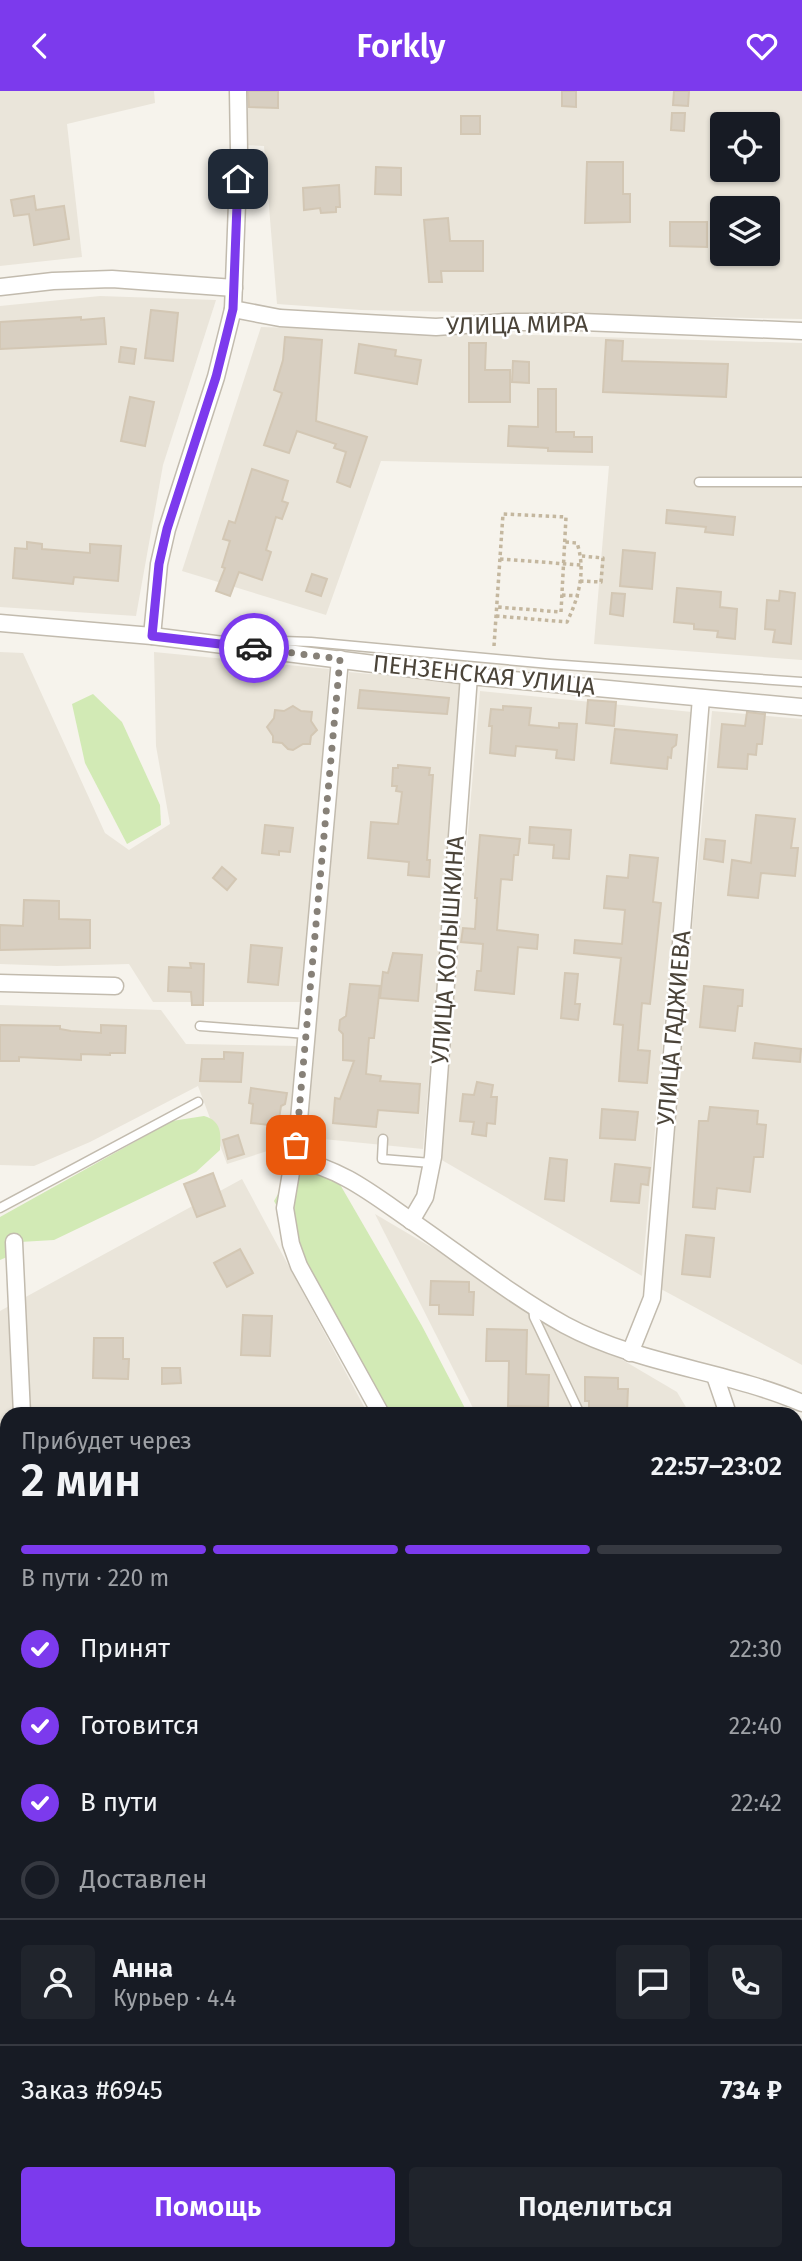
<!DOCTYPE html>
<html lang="ru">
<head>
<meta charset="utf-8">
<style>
  :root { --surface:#171b24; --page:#20242c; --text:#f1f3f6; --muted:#9ea1a6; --line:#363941; --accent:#7c3aed }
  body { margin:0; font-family:"Fira Sans",sans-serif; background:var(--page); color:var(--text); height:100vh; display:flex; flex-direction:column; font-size:26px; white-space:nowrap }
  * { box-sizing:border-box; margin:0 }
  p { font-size:23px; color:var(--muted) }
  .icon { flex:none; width:38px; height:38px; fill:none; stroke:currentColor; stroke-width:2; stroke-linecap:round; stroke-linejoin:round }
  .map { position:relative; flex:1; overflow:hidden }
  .sheet { position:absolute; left:0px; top:1316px; width:803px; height:854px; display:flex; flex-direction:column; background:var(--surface); border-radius:21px 21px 0 0; box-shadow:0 2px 5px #0004 }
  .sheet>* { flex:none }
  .buttons { position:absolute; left:710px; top:21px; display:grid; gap:14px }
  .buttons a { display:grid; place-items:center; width:70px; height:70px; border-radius:7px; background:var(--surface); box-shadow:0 2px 5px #0004; font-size:35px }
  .pin { position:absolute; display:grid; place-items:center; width:60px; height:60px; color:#fff; margin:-30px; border-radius:14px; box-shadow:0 4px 10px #0006 }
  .courier { position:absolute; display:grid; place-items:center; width:70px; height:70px; margin:-35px; border:5px solid #7c3aed; border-radius:50%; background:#fff; color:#222; box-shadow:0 2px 9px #0007 }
  .headline em { font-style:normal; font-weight:600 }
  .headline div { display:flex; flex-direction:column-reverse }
  .headline { display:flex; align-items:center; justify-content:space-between; height:119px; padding:0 21px }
  h1 { font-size:46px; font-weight:600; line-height:52px }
  .bar { display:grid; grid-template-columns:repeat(4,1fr); gap:10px 7px; align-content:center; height:84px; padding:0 21px }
  .bar i { height:9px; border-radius:5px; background:var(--line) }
  .bar .active { background:var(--accent) }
  .bar p { grid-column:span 4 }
  .line { display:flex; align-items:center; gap:18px; padding:0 21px; border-top:2px solid var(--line) }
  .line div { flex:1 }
  .round { display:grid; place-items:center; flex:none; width:74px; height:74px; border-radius:7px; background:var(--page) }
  ol { padding:0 21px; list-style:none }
  li { display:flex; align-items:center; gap:21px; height:77px }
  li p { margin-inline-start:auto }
  li .icon { padding:7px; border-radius:50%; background:var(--accent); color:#fff; stroke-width:4 }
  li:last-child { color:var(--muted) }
  li i { width:38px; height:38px; border:4px solid var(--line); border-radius:50% }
  .action { display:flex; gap:14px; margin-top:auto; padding:14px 21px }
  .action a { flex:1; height:80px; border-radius:7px; background:var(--accent); color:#fff; font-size:28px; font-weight:600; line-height:80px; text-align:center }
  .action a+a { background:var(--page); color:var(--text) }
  header { display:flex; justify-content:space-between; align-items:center; height:91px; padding:0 21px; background:var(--accent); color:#fff; font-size:32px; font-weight:600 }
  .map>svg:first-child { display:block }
</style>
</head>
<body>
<header><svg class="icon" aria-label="back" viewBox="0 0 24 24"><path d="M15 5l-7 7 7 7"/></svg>Forkly<svg class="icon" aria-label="heart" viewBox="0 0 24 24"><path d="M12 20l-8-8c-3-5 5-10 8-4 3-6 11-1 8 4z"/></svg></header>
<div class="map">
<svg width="802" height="2170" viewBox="0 0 802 2170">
  <rect width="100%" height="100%" fill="#f6f3ec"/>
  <!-- residential -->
  <g fill="#eae5da" fill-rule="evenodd">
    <path d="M 0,0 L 154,0 L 155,12 L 67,33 L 82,166 L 0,175 Z"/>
    <path d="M 245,0 L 802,0 L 802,228 L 361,219 L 277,213 L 264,55 L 244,54 ZM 723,33 L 768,33 L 768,79 L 723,79 ZM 723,117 L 768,117 L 768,163 L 723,163 Z"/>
    <path d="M 100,205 L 216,209 L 163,374 L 136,525 L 0,516 L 0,215 Z"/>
    <path d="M 261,236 L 802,252 L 802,569 L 594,553 L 609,375 L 381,370 L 326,524 L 182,480 Z"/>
    <path d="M 0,561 L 23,562 L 105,742 L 129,759 L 170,733 L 156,655 L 154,561 L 329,578 L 305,911 L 153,911 L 129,873 L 57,875 L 0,873 Z"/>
    <path d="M 349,581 L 463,592 L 423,1058 L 303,1046 Z"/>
    <path d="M 480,600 L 692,621 L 642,1185 L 440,1068 Z"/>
    <path d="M 712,620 L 802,628 L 802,1274 L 659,1197 Z"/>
    <path d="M 0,914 L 161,919 L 186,953 L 302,955 L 289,1053 L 227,1073 L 198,995 L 90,1051 L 34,1075 L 0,1074 Z"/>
    <path d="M 242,1088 L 368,1323 L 7,1323 L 7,2163 L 796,2163 L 796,2118 L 802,2129 L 802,2170 L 0,2170 L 0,1220 Z"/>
    <path d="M 375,1123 L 677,1301 L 690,1323 L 476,1323 Z"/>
    <path d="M 796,1553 L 802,1569 L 802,1952 L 796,1941 Z"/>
  </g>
  <!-- green -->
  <g fill="#d2eab5">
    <path d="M 93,603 L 122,631 L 160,714 L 161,734 L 127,753 L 85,672 L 72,613 Z"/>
    <path d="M 204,1025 C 222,1030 221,1043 220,1059 L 196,1081 L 54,1149 L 20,1151 L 7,1166 L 0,1169 L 0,1126 L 172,1030 Z"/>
    <path d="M 292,1079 L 317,1081 L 338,1090 L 422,1235 L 468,1323 L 388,1323 L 274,1110 Z"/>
    <path d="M 796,1954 L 802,1965 L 802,2103 L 796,2092 Z"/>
  </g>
  <!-- building -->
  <g fill="#d8cfc1" stroke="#d3c7b4" stroke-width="2">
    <path d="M 248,0 L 278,0 L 278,17 L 249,16 Z"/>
    <path d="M 562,0 L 576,0 L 576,16 L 562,15 Z"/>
    <path d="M 674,0 L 689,0 L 688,15 L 673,14 Z"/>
    <path d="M 672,22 L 685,22 L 684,40 L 671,39 Z"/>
    <rect x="461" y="25" width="19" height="18"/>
    <path d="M 587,71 L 623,71 L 623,103 L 630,103 L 630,131 L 585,132 Z"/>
    <path d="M 376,76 L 401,77 L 401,104 L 375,103 Z"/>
    <path d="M 339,94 L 340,116 L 336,116 L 336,121 L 321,122 L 320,117 L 304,119 L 303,97 Z"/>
    <path d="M 34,105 L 36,119 L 64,115 L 69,148 L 34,154 L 29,123 L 14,125 L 11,109 Z"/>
    <path d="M 448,127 L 450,150 L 483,150 L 483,180 L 441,180 L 442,191 L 429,191 L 424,129 Z"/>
    <path d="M 670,131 L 707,131 L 707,156 L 670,155 Z"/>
    <path d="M 151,219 L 178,222 L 173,270 L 145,267 Z"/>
    <path d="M 81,226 L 81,229 L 104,227 L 106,253 L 0,258 L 0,231 Z"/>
    <path d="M 285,246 L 322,249 L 316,330 L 367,346 L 350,396 L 337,391 L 346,361 L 334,357 L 336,353 L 297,340 L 289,362 L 264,354 L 282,302 L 274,299 L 283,269 Z"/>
    <path d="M 606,249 L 623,250 L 622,270 L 728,273 L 726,306 L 603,301 Z"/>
    <path d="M 469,252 L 486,252 L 485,279 L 510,279 L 510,311 L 469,311 Z"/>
    <path d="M 359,253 L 396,259 L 395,265 L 421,269 L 417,293 L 355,282 Z"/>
    <path d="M 121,256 L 136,258 L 134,273 L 119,271 Z"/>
    <path d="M 513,270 L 529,271 L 529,292 L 512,291 Z"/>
    <path d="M 538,298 L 556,298 L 556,341 L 574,341 L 574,346 L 592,346 L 592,361 L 548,360 L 548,357 L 508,355 L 509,335 L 538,336 Z"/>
    <path d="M 130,306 L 154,311 L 145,355 L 121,350 Z"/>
    <path d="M 252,378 L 288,390 L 282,410 L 288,412 L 282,428 L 276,426 L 266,459 L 271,461 L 262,489 L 239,481 L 230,505 L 216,500 L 225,477 L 222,476 L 230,450 L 223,448 L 229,430 L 235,432 Z"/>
    <path d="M 667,419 L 735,426 L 733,444 L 705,441 L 706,436 L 666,432 Z"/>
    <path d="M 27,451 L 42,453 L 42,458 L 90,462 L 90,453 L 121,455 L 118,490 L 74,486 L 73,493 L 13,487 L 15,457 L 27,458 Z"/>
    <path d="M 623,459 L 655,462 L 652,498 L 620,495 Z"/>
    <path d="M 312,483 L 327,488 L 321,505 L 306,500 Z"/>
    <path d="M 677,497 L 721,501 L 720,516 L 737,518 L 735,548 L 717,546 L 718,540 L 694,538 L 694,533 L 674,531 Z"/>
    <path d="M 780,500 L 795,502 L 791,553 L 773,551 L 775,539 L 765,538 L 767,509 L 779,510 Z"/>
    <path d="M 612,502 L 625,503 L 623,525 L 610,523 Z"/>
    <path d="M 360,599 L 449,607 L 447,623 L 358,617 Z"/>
    <path d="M 588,609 L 616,611 L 614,635 L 586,632 Z"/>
    <path d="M 293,615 L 301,620 L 312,621 L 311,630 L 317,639 L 311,645 L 310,653 L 303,653 L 293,659 L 288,658 L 282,652 L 273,651 L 273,645 L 267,636 L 274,627 L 275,619 L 284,620 Z"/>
    <path d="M 503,615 L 531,617 L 529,634 L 559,637 L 559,632 L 577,633 L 574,669 L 556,667 L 557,659 L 516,655 L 515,665 L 490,662 L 492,635 L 489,635 L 491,618 L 503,619 Z"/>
    <path d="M 747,621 L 765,623 L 762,653 L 757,653 L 756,664 L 748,663 L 747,678 L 718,676 L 722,633 L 745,635 Z"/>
    <path d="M 615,638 L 677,644 L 676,654 L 672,657 L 671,667 L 668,666 L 667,678 L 611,672 Z"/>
    <path d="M 398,674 L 430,677 L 429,684 L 433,684 L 427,769 L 430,769 L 429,786 L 408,784 L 409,771 L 368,767 L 371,731 L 398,733 L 402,701 L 396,700 L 397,695 L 392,695 L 393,677 L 398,677 Z"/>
    <path d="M 756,724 L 795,728 L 791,757 L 798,757 L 795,785 L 761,782 L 758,807 L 728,804 L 732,769 L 751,772 Z"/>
    <path d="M 265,734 L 293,737 L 290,761 L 279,760 L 279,764 L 262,762 Z"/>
    <path d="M 530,736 L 571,739 L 569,768 L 553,767 L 554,754 L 529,752 Z"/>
    <path d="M 480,744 L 520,748 L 518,764 L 514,764 L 512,789 L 501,788 L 497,839 L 538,844 L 537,858 L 518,856 L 514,903 L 475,899 L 477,880 L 481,880 L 483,853 L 461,851 L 463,837 L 475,838 L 477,807 L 475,807 Z"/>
    <path d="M 706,748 L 725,750 L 723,771 L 704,768 Z"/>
    <path d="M 630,764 L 658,767 L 653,811 L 661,812 L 650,913 L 642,912 L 638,959 L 650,960 L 647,992 L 619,990 L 623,934 L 614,933 L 621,867 L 574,862 L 575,849 L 622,853 L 625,819 L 604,817 L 607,785 L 628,787 Z"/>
    <path d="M 222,776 L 236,788 L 227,799 L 213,787 Z"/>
    <path d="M 24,809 L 59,810 L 59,828 L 90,829 L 90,857 L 0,859 L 0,834 L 23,835 Z"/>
    <path d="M 251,854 L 282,857 L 278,894 L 248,891 Z"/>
    <path d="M 393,862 L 422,864 L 418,910 L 380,907 L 383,881 L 388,882 Z"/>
    <path d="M 190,872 L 204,873 L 203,914 L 192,914 L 191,901 L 168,900 L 169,876 L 191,877 Z"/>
    <path d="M 565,882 L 578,883 L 575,913 L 580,913 L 578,929 L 561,927 Z"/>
    <path d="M 350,893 L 380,895 L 374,947 L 369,947 L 366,983 L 381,985 L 380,990 L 420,993 L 418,1022 L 378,1019 L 376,1036 L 333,1032 L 335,1007 L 340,1008 L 354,970 L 343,969 L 343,943 L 339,939 L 340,929 L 346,925 Z"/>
    <path d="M 704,895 L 743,899 L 742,915 L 738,915 L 735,940 L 700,936 Z"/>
    <path d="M 0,934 L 60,935 L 60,938 L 71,940 L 101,942 L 101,934 L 126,935 L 125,962 L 110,962 L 110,964 L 81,963 L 81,969 L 19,966 L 19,970 L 0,970 Z"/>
    <path d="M 755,952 L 801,958 L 800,971 L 753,967 Z"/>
    <path d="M 224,961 L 243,962 L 241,991 L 200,990 L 202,968 L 224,968 Z"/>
    <path d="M 477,991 L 493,994 L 491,1006 L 497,1006 L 495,1033 L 487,1032 L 486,1045 L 472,1043 L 474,1031 L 460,1030 L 463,1003 L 474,1004 Z"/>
    <path d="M 251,997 L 287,1002 L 285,1013 L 281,1015 L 278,1035 L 251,1032 L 253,1013 L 249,1012 Z"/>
    <path d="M 710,1016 L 758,1020 L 757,1033 L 766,1034 L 763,1066 L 754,1066 L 750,1101 L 717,1097 L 715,1118 L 693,1116 L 699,1030 L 708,1030 Z"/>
    <path d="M 602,1018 L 638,1021 L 635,1049 L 600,1047 Z"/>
    <path d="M 238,1044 L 244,1063 L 228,1068 L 223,1049 Z"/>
    <path d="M 550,1067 L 567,1069 L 564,1110 L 545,1108 Z"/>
    <path d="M 615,1073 L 650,1077 L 648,1094 L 641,1093 L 639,1112 L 611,1110 Z"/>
    <path d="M 213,1082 L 225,1115 L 197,1126 L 184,1093 Z"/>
    <path d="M 686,1144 L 714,1147 L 710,1186 L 682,1183 Z"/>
    <path d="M 240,1158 L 253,1182 L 227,1196 L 214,1172 Z"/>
    <path d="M 431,1190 L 469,1191 L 469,1201 L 474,1201 L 473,1224 L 439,1223 L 439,1214 L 430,1214 Z"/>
    <path d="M 243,1224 L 272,1225 L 270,1265 L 241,1264 Z"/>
    <path d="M 487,1238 L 527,1239 L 526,1283 L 549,1284 L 548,1316 L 508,1315 L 509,1270 L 486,1270 Z"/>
    <path d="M 94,1247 L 123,1247 L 123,1268 L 129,1268 L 128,1288 L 93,1287 Z"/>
    <path d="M 162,1277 L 180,1277 L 181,1292 L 162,1293 Z"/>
    <path d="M 585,1286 L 618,1287 L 618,1298 L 628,1298 L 627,1320 L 589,1320 L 589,1310 L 585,1310 Z"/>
  </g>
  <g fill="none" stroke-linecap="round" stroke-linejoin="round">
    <!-- service casing -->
    <g stroke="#c2bbae" stroke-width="11">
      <g id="service">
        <path d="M 699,391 L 802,391"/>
        <path d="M 229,548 L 311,551 L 550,573 L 802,591"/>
        <path d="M 200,935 L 307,943"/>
        <path d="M 383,1048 L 382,1068 L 431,1072"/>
        <path d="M 0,1117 L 198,1011"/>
        <path d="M 533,1215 L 534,1226 L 580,1323"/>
        <path d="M 796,2012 L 802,2009"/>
      </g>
    </g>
    <!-- minor casing -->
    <g stroke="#c2bbae" stroke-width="19">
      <g id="minor">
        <path d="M 0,196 L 53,190 L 112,188 L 234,197"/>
        <path d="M 233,218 L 280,227 L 436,236 L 506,231 L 582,231 L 802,240"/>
        <path d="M 0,532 L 152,545 L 469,585 L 802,616"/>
        <path d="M 152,545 L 159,473 L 167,438 L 216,286 L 233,218 L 239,60 L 238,0"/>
        <path d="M 340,568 L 298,1040 L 285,1117 L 291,1153 L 299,1175 L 381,1323"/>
        <path d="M 0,892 L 115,895"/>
        <path d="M 294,1068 C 342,1078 371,1102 410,1129 C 461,1164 511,1204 565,1234 C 639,1274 725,1279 802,1312"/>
        <path d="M 411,1130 L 425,1106 L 433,1066 L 469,585"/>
        <path d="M 14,1151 L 22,1323"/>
        <path d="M 630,1262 L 652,1207 L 701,607"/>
        <path d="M 715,1285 L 728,1323"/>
        <path d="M 0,1432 L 7,1433"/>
        <path d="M 796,1520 L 802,1537"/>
        <path d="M 0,1615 L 7,1615"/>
        <path d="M 796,2094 L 802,2105"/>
        <path d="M 51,2163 L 51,2170"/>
        <path d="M 268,2163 L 269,2170"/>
        <path d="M 618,2163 L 621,2170"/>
      </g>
    </g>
    <!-- path -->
    <g stroke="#c4b79f" stroke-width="3.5" stroke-dasharray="3.5 3.5" stroke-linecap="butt">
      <path d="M 500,468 L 581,474"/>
      <path d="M 580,490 L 601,491 L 603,467 L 582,465"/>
      <path d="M 562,504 L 579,505"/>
      <path d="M 496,525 L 567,531 C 579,506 586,479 577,452 L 565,451"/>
      <path d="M 494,555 C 497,511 500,467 503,423 L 566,426 L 561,521 L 497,516"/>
    </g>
    <!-- service -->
    <use href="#service" stroke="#fff" stroke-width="8"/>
    <!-- minor -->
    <use href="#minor" stroke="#fff" stroke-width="16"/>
  </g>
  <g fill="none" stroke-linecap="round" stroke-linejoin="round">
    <!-- done -->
    <path stroke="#878178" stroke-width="7" stroke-dasharray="0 12.6" d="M 254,557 L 340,568 L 296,1054"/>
    <!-- route -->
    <path stroke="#7c3aed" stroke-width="9" d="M 238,88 L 233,218 L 216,286 L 167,438 L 159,473 L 152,545 L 254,557"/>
  </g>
  <g text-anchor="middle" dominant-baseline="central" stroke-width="5" stroke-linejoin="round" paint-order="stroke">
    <!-- street labels -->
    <g font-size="24" fill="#4b4439" stroke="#fff">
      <text transform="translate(517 234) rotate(-1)">УЛИЦА МИРА</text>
      <text transform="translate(484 584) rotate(6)">ПЕНЗЕНСКАЯ УЛИЦА</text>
      <text transform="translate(448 859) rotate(-86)">УЛИЦА КОЛЫШКИНА</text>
      <text transform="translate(674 937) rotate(-85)">УЛИЦА ГАДЖИЕВА</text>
    </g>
  </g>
</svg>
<div class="buttons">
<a><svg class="icon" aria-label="locate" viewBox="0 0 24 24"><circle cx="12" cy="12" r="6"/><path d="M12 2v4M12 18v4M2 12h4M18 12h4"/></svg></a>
<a><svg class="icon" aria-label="layers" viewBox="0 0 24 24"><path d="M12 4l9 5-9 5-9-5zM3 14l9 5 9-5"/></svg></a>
</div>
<div class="pin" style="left:296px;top:1054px;background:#ea580c"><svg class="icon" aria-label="bag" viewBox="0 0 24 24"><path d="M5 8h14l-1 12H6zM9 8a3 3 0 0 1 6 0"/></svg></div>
<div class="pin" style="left:238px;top:88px;background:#1f2937"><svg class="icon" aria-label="home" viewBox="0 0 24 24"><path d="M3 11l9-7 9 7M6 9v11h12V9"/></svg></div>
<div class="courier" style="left:254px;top:557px"><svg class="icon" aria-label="car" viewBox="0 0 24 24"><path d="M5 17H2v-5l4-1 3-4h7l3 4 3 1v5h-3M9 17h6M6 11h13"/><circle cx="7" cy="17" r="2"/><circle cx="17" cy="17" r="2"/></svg></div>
<section class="sheet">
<div class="headline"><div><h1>2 мин</h1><p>Прибудет через</p></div><em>22:57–23:02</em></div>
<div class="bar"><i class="active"></i><i class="active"></i><i class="active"></i><i></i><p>В пути · 220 m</p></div>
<ol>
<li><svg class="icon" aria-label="check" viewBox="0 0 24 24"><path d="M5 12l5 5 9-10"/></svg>Принят<p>22:30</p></li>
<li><svg class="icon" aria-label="check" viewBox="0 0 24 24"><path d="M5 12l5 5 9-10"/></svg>Готовится<p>22:40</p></li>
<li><svg class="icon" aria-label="check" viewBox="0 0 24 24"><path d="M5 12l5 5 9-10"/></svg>В пути<p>22:42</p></li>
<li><i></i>Доставлен</li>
</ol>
<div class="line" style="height:126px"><a class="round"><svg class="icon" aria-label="person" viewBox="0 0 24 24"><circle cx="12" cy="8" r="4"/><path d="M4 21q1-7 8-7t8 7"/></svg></a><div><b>Анна</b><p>Курьер · 4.4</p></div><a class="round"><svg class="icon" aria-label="chat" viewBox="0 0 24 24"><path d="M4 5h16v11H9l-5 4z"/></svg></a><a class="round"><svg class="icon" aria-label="phone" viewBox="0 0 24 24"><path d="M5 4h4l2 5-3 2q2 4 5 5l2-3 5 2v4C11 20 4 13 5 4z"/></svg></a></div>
<div class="line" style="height:91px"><div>Заказ #6945</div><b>734 ₽</b></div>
<div class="action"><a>Помощь</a><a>Поделиться</a></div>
</section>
</div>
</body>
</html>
